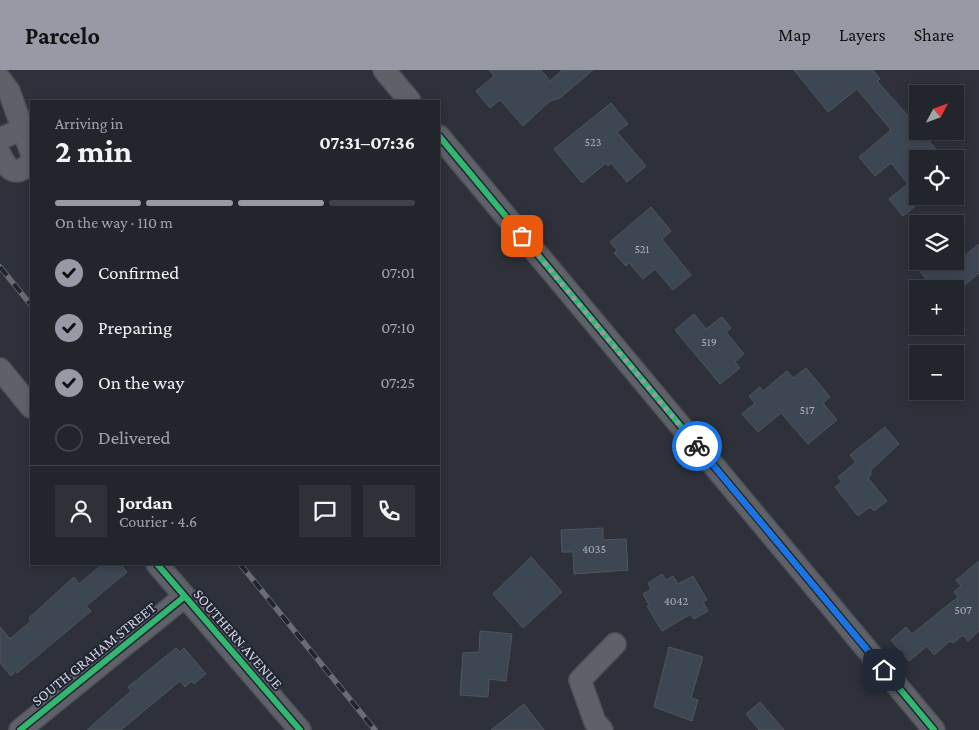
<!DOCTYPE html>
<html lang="en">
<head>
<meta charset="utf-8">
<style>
  :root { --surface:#22252c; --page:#2e3138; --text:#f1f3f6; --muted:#a2a5a9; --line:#3f4248; --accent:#979aa4 }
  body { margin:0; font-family:"Crimson Pro",serif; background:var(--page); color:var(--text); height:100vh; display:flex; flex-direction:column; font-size:19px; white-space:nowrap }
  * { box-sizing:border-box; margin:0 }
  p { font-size:16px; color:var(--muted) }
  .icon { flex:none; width:28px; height:28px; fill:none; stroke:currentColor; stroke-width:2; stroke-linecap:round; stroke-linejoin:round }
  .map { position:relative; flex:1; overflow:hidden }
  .side { position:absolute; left:30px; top:30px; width:410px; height:465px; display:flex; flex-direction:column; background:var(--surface); border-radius:0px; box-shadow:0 2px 8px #0003,0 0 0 1px var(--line) }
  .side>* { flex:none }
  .needle { width:32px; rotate:49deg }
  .tools { position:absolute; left:909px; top:15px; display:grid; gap:10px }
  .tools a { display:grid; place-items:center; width:55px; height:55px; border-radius:0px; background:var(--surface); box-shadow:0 2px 8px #0003,0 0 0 1px var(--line); font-size:25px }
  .pin { position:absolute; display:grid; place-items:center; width:42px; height:42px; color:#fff; margin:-21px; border-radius:10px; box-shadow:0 2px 8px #0006 }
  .courier { position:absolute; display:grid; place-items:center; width:50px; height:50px; margin:-25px; border:4px solid #1a73e8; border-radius:50%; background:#fff; color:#222; box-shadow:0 1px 6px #0007 }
  .overview em { font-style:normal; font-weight:700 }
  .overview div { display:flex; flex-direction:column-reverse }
  .overview { display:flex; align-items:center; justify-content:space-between; height:85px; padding:0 25px }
  h1 { font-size:32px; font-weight:700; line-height:38px }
  .bar { display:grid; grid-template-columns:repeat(4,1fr); gap:8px 5px; align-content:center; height:60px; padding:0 25px }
  .bar i { height:6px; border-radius:4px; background:var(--line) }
  .bar .selected { background:var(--accent) }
  .bar p { grid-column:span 4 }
  .line { display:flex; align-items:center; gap:12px; padding:0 25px; border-top:1px solid var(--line) }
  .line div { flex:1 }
  .round { display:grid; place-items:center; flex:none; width:52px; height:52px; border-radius:0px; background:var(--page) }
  ol { padding:0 25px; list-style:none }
  li { display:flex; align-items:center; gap:15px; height:55px }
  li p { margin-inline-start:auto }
  li .icon { padding:5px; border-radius:50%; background:var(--accent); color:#111; stroke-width:4 }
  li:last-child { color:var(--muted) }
  li i { width:28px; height:28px; border:2px solid var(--line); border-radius:50% }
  header { display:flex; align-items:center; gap:30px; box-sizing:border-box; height:70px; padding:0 25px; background:var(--accent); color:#111 }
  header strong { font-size:24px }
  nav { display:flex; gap:28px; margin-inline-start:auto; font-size:18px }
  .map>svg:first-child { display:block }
</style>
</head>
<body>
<header>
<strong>Parcelo</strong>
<nav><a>Map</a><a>Layers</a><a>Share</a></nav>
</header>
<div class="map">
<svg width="979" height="660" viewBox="0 0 979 660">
  <rect width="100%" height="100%" fill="#2e313a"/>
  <!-- building -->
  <g fill="#3d4653" stroke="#50545b">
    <path d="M 489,0 L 541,0 L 550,11 L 562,0 L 593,0 L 560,28 L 550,31 L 523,56 L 500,30 L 490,38 L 476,21 L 494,6 Z"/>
    <path d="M 794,0 L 873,0 L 880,9 L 877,11 L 918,57 L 918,61 L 921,61 L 944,89 L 918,89 L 918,134 L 903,146 L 889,129 L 908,114 L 891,93 L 875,106 L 859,87 L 891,60 L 857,19 L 828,42 Z"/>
    <path d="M 611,33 L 628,54 L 617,62 L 646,96 L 627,112 L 611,93 L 608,96 L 606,93 L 582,113 L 554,79 Z"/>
    <path d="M 651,137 L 671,161 L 662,169 L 691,205 L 673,220 L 655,199 L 643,209 L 629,193 L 626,196 L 614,183 L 617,180 L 610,172 Z"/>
    <path d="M 979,174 L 979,203 L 960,219 L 935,219 L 911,191 L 944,191 L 950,198 Z"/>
    <path d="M 694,244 L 706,259 L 722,247 L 731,258 L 726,262 L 744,284 L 735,292 L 740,298 L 720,314 L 675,260 Z"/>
    <path d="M 806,298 L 830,327 L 823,333 L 837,350 L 808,374 L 781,343 L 758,362 L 742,344 L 755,333 L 749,326 L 760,317 L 763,321 L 787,301 L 793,308 Z"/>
    <path d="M 885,357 L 899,374 L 871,400 L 871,405 L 868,408 L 887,431 L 874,441 L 870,437 L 858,446 L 835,417 L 842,412 L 838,407 L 856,392 L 850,385 Z"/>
    <path d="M 603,458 L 603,470 L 626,469 L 628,500 L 574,504 L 573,482 L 562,482 L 561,460 Z"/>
    <path d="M 531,487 L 562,522 L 523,558 L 493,524 Z"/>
    <path d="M 979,491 L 979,561 L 968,571 L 963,565 L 953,573 L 950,571 L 934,585 L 927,576 L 909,591 L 891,570 L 906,557 L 912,564 L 958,527 L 954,522 L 961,516 L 956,510 Z"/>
    <path d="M 103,494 L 120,494 L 127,502 L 86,536 L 91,541 L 17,603 L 16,601 L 11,606 L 0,593 L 0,557 L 10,569 L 31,551 L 29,548 L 74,507 L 79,514 Z"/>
    <path d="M 662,504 L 666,510 L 673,506 L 678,514 L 693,506 L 707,530 L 703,532 L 708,541 L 694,549 L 691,544 L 662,561 L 647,536 L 649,535 L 643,524 L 651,519 L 648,513 Z"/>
    <path d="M 480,561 L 512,564 L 506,611 L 489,609 L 488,627 L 460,625 L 463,583 L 479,582 Z"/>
    <path d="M 669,577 L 703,587 L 691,628 L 698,630 L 692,651 L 654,637 Z"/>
    <path d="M 176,578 L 180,582 L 184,578 L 206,604 L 194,614 L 192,611 L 185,617 L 180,611 L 121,660 L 87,660 L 131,621 L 128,617 Z"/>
    <path d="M 760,632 L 784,660 L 759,660 L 746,644 Z"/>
    <path d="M 524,634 L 544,660 L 491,660 Z"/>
  </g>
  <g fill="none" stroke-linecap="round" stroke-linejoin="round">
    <!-- minor casing -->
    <g stroke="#4c4e56" stroke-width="24">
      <g id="minor">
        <path d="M 384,0 L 410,31"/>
        <path d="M 0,9 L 9,21 L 31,82"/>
        <path d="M 439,66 L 934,660"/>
        <path d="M 0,69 L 22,59"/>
        <path d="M 0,84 C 8,101 16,108 31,92"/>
        <path d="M 0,299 L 31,337"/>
        <path d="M 157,494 L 300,660"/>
        <path d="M 20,660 L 184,527"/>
        <path d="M 602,660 L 595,652 L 580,610 L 615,574"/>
      </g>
    </g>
    <!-- minor -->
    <use href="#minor" stroke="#5e6168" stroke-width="21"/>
    <!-- rail casing -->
    <g stroke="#6a6c71" stroke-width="5.5">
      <g id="rail">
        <path d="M 0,197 L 31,235"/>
        <path d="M 240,494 L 375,660"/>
      </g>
    </g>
    <!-- rail -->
    <use href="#rail" stroke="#202433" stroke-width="4" stroke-dasharray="11" stroke-linecap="butt"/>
    <!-- cycleway casing -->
    <g stroke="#202433" stroke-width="9">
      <g id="cycleway">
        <path d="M 439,66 L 934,660"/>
        <path d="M 157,494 L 300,660"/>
        <path d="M 20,660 L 184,527"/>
      </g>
    </g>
    <!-- cycleway -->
    <use href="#cycleway" stroke="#33b770" stroke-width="6"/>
  </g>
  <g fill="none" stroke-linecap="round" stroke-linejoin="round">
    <!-- done -->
    <path stroke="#979aa4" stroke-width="5" stroke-dasharray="0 9" d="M 522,166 L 697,376"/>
    <!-- route -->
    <path stroke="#1a73e8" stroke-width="6" d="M 697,376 L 884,600"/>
  </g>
  <g text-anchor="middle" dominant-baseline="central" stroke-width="4" stroke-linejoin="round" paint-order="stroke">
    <!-- number labels -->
    <g font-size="12" fill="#abb0ba">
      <text x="593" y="72">523</text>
      <text x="642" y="179">521</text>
      <text x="709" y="272">519</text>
      <text x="807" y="340">517</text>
      <text x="594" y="479">4035</text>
      <text x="676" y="531">4042</text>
      <text x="963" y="540">507</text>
    </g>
    <!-- street labels -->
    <g font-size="15" fill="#d0d3dd" stroke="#202433">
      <text transform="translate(238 569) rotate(49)">SOUTHERN AVENUE</text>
      <text transform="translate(94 584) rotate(-39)">SOUTH GRAHAM STREET</text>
    </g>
  </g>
</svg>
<div class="tools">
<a><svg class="needle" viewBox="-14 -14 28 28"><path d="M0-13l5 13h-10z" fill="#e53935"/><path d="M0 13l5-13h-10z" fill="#a2a5a9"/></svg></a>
<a><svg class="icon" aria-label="locate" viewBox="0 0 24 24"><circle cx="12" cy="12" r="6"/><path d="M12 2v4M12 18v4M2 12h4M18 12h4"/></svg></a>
<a><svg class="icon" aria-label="layers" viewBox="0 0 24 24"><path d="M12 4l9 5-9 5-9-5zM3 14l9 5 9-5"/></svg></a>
<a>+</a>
<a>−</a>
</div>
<div class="pin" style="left:522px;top:166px;background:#ea580c"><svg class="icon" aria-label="bag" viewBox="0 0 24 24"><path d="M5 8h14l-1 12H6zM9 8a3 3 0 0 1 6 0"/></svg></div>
<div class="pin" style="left:884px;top:600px;background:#1f2937"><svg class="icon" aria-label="home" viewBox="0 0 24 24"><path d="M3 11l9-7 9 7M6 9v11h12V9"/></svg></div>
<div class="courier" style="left:697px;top:376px"><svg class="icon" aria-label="bike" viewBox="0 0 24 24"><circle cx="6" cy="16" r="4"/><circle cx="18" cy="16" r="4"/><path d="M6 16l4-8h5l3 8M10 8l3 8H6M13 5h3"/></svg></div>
<section class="side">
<div class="overview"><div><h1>2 min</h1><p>Arriving in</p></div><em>07:31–07:36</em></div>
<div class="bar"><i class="selected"></i><i class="selected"></i><i class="selected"></i><i></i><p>On the way · 110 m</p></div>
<ol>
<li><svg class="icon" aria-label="check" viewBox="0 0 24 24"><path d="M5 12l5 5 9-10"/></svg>Confirmed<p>07:01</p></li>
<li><svg class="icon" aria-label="check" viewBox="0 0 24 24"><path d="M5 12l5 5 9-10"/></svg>Preparing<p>07:10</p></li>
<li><svg class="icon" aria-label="check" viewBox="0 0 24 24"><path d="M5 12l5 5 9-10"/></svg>On the way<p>07:25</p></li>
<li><i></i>Delivered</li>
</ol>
<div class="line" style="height:90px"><a class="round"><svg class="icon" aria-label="person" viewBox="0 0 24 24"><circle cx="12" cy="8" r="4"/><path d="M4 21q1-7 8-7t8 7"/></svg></a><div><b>Jordan</b><p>Courier · 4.6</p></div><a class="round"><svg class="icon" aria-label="chat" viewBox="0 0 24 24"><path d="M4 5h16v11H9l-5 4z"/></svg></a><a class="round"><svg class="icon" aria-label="phone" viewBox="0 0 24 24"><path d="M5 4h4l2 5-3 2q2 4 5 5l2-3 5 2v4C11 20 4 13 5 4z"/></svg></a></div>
</section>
</div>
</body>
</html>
